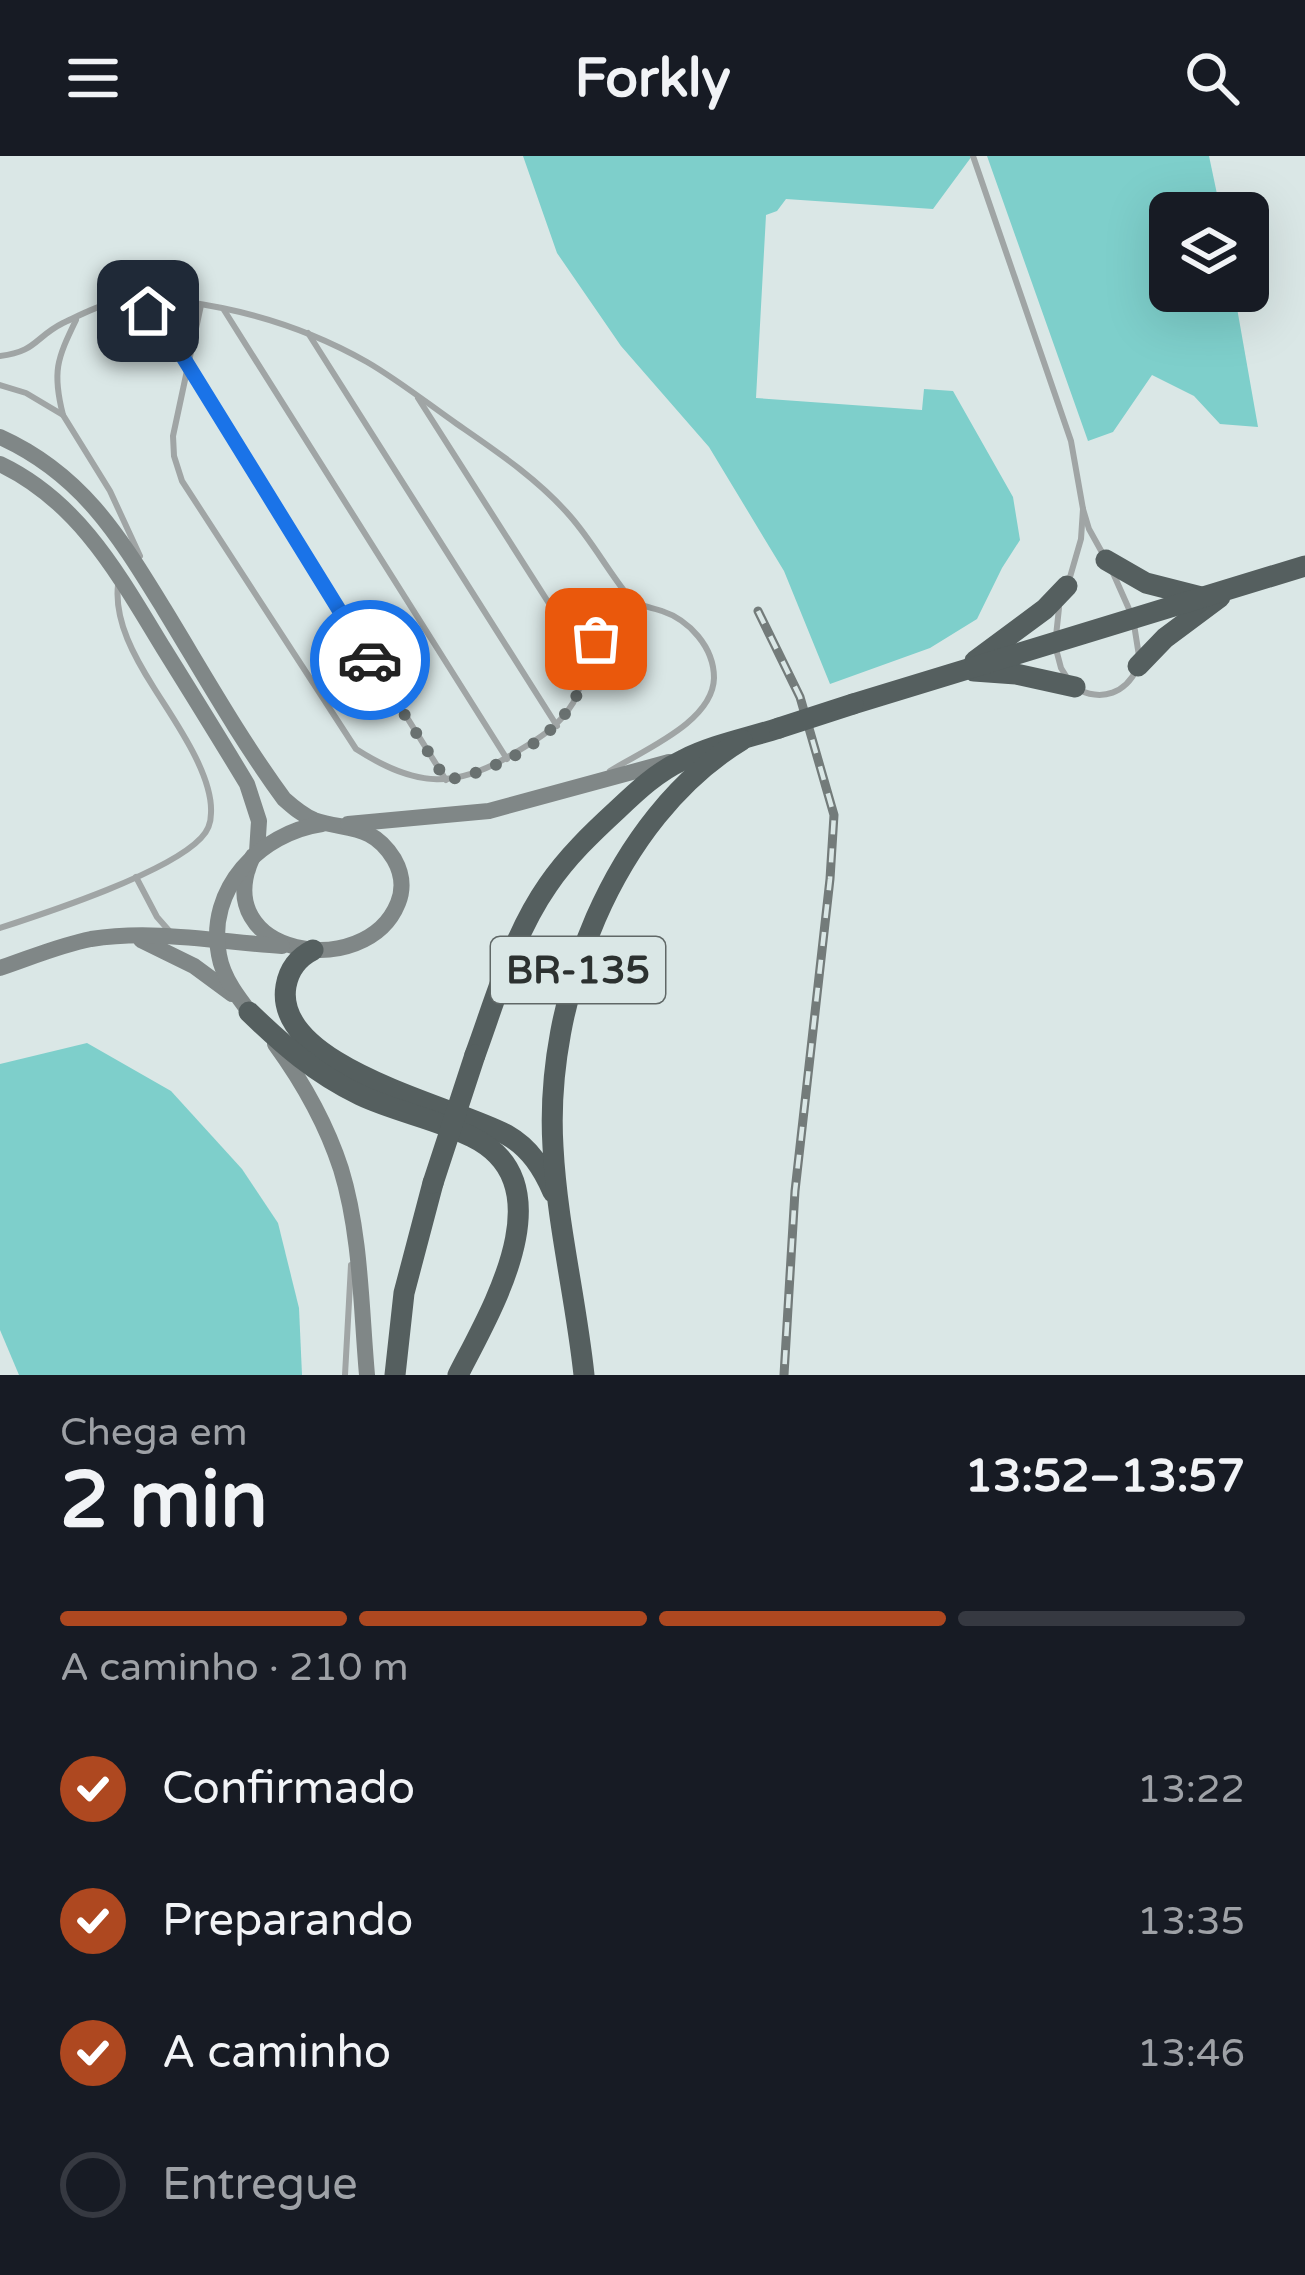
<!DOCTYPE html>
<html lang="pt">
<head>
<meta charset="utf-8">
<style>
  :root { --surface:#171b24; --page:#242831; --text:#f1f3f6; --muted:#9ea1a6; --line:#363941; --accent:#ae4820 }
  body { margin:0; font-family:"Varela Round",sans-serif; background:var(--page); color:var(--text); height:100vh; display:flex; flex-direction:column; font-size:45px; white-space:nowrap }
  * { box-sizing:border-box; margin:0 }
  p { font-size:39px; color:var(--muted) }
  .icon { flex:none; width:66px; height:66px; fill:none; stroke:currentColor; stroke-width:2; stroke-linecap:round; stroke-linejoin:round }
  .map { position:relative; height:1219px; overflow:hidden }
  .drawer { display:flex; flex-direction:column; background:var(--surface); flex:1 }
  .drawer>* { flex:none }
  .tools { position:absolute; left:1149px; top:36px; display:grid; gap:24px }
  .tools a { display:grid; place-items:center; width:120px; height:120px; border-radius:18px; background:var(--surface); box-shadow:0 12px 48px #0002; font-size:60px }
  .pin { position:absolute; display:grid; place-items:center; width:102px; height:102px; color:#fff; margin:-51px; border-radius:24px; box-shadow:0 6px 18px #0006 }
  .courier { position:absolute; display:grid; place-items:center; width:120px; height:120px; margin:-60px; border:9px solid #1a73e8; border-radius:50%; background:#fff; color:#222; box-shadow:0 3px 15px #0007 }
  .head em { font-style:normal; font-weight:700 }
  .head div { display:flex; flex-direction:column-reverse }
  .head { display:flex; align-items:center; justify-content:space-between; height:204px; padding:0 60px }
  h1 { font-size:78px; font-weight:700; line-height:90px }
  .bar { display:grid; grid-template-columns:repeat(4,1fr); gap:18px 12px; align-content:center; height:144px; padding:0 60px }
  .bar i { height:15px; border-radius:9px; background:var(--line) }
  .bar .current { background:var(--accent) }
  .bar p { grid-column:span 4 }
  ol { padding:0 60px; list-style:none }
  li { display:flex; align-items:center; gap:36px; height:132px }
  li p { margin-inline-start:auto }
  li .icon { padding:12px; border-radius:50%; background:var(--accent); color:#fff; stroke-width:4 }
  li:last-child { color:var(--muted) }
  li i { width:66px; height:66px; border:6px solid var(--line); border-radius:50% }
  header { display:flex; justify-content:space-between; align-items:center; height:156px; padding:0 60px; background:var(--surface); font-size:54px; font-weight:700 }
  .map>svg:first-child { display:block }
</style>
</head>
<body>
<header><svg class="icon" aria-label="menu" viewBox="0 0 24 24"><path d="M4 6h16M4 12h16M4 18h16"/></svg>Forkly<svg class="icon" aria-label="search" viewBox="0 0 24 24"><circle cx="10" cy="10" r="6"/><path d="M15 15l6 6"/></svg></header>
<div class="map">
<svg width="1305" height="1219" viewBox="0 0 1305 1219">
  <rect width="100%" height="100%" fill="#dae7e6"/>
  <!-- green -->
  <g fill="#7ecfcb">
    <path d="M 523,0 L 972,0 L 933,53 L 786,43 L 777,55 L 766,59 L 756,242 L 922,254 L 924,233 L 953,235 L 1013,341 L 1020,384 L 1002,412 L 977,463 L 930,492 L 830,528 L 784,415 L 709,291 L 621,190 L 557,97 Z"/>
    <path d="M 987,0 L 1209,0 L 1221,57 L 1170,57 L 1170,135 L 1234,135 L 1258,271 L 1220,268 L 1194,240 L 1152,219 L 1113,276 L 1088,285 Z"/>
    <path d="M 87,887 L 171,935 L 242,1013 L 278,1067 L 299,1152 L 302,1219 L 19,1219 L 0,1174 L 0,908 Z"/>
  </g>
  <g fill="none" stroke-linecap="round" stroke-linejoin="round">
    <!-- lane -->
    <g stroke="#a0a5a5" stroke-width="6">
      <path d="M 973,0 L 1071,285 L 1083,353 L 1089,373 L 1104,400"/>
      <path d="M 128,145 L 148,155 L 169,180 L 446,624"/>
      <path d="M 201,149 L 173,280 L 174,300 L 182,325 L 356,593 C 417,632 456,634 518,595 C 540,582 559,570 573,547 C 583,529 586,506 595,486 C 602,470 619,458 632,446"/>
      <path d="M 224,154 L 507,603"/>
      <path d="M 308,177 L 557,570"/>
      <path d="M 0,200 C 36,196 35,181 63,167 C 78,160 97,150 113,146 C 147,139 189,145 222,152 C 271,162 323,181 367,206 C 398,224 427,247 457,268 C 496,295 538,323 570,360 C 592,385 608,415 629,441 C 636,450 651,451 662,455 C 689,464 714,491 714,522 C 713,566 643,594 610,615"/>
      <path d="M 0,229 L 26,237 L 63,259 L 110,335 L 140,400"/>
      <path d="M 418,242 L 587,507"/>
      <path d="M 63,259 C 52,216 57,203 76,164"/>
      <path d="M 1113,417 L 1133,462 L 1139,500"/>
      <path d="M 1068,428 L 1081,383 L 1083,353"/>
      <path d="M 1056,480 L 1059,452"/>
      <path d="M 1056,493 L 1061,512 L 1066,520"/>
      <path d="M 1079,534 C 1103,545 1125,537 1137,513"/>
      <path d="M 136,721 L 157,761 L 172,778"/>
      <path d="M 0,772 C 49,756 168,717 201,682 C 208,675 211,666 211,657 C 213,618 174,564 154,532 C 135,502 114,465 118,429"/>
      <path d="M 345,1219 L 351,1109"/>
    </g>
    <!-- secondary -->
    <g stroke="#808787" stroke-width="16">
      <path d="M 0,281 C 82,318 119,380 164,453 C 203,517 240,583 284,643 C 293,651 302,659 314,664 C 347,675 372,667 394,703 C 402,717 404,732 398,747 C 366,827 206,800 253,700"/>
      <path d="M 0,308 C 80,346 120,421 164,493 C 192,538 220,583 247,628 L 259,665 L 257,696"/>
      <path d="M 348,668 L 489,655 L 669,606"/>
      <path d="M 141,784 L 194,810 L 232,838"/>
      <path d="M 0,812 C 30,802 60,789 91,783 C 154,773 219,786 282,790"/>
      <path d="M 255,863 C 240,844 223,823 219,799 C 206,733 260,677 322,668"/>
      <path d="M 275,888 C 302,925 327,970 341,1013 C 361,1078 361,1152 367,1219"/>
    </g>
    <!-- highway -->
    <g stroke="#555f5f" stroke-width="21">
      <path d="M 1106,404 L 1146,427 L 1201,441"/>
      <path d="M 975,505 L 1045,453 L 1067,430"/>
      <path d="M 1138,510 L 1165,482 L 1220,441"/>
      <path d="M 974,515 L 1016,518 L 1075,531"/>
      <path d="M 853,548 L 1305,410"/>
      <path d="M 313,794 C 299,801 289,813 286,830 C 272,911 454,950 507,979 C 530,992 543,1013 553,1036"/>
      <path d="M 249,856 C 283,889 316,918 360,939 C 396,956 437,963 472,981 C 568,1028 490,1156 458,1219"/>
      <path d="M 475,899 C 496,842 513,779 548,729 C 567,701 592,677 617,654 C 637,635 657,616 683,604 C 712,589 748,582 779,572"/>
      <path d="M 395,1219 L 404,1137 L 433,1027"/>
      <path d="M 584,1219 C 576,1143 557,1068 553,991 C 544,845 613,662 742,584"/>
    </g>
    <!-- rail casing -->
    <g stroke="#737b7a" stroke-width="9">
      <path id="rail" d="M 758,455 L 800,541 L 834,659 L 830,723 L 795,1035 L 784,1219"/>
    </g>
    <!-- rail -->
    <use href="#rail" stroke="#dae7e6" stroke-width="4.5" stroke-dasharray="14" stroke-linecap="butt"/>
    <!-- highway-bridge -->
    <g stroke="#555f5f" stroke-width="21">
      <path d="M 779,572 L 853,548"/>
      <path d="M 433,1027 L 475,899"/>
    </g>
  </g>
  <g fill="none" stroke-linecap="round" stroke-linejoin="round">
    <!-- done -->
    <path stroke="#697170" stroke-width="12" stroke-dasharray="0 21.6" d="M 370,504 L 446,624 C 491,617 550,587 573,546 C 584,528 589,503 596,483"/>
    <!-- route -->
    <path stroke="#1a73e8" stroke-width="15" d="M 148,155 L 170,180 L 370,504"/>
  </g>
  <g text-anchor="middle" dominant-baseline="central" stroke-width="10" stroke-linejoin="round" paint-order="stroke">
    <!-- shield labels -->
    <rect fill="#dae7e6" stroke="#606867" stroke-width="3" x="491" y="781" width="174" height="66" rx="9"/>
    <g font-size="39" font-weight="bold" fill="#2c3130">
      <text x="578" y="814">BR-135</text>
    </g>
  </g>
</svg>
<div class="tools">
<a><svg class="icon" aria-label="layers" viewBox="0 0 24 24"><path d="M12 4l9 5-9 5-9-5zM3 14l9 5 9-5"/></svg></a>
</div>
<div class="pin" style="left:596px;top:483px;background:#ea580c"><svg class="icon" aria-label="bag" viewBox="0 0 24 24"><path d="M5 8h14l-1 12H6zM9 8a3 3 0 0 1 6 0"/></svg></div>
<div class="pin" style="left:148px;top:155px;background:#1f2937"><svg class="icon" aria-label="home" viewBox="0 0 24 24"><path d="M3 11l9-7 9 7M6 9v11h12V9"/></svg></div>
<div class="courier" style="left:370px;top:504px"><svg class="icon" aria-label="car" viewBox="0 0 24 24"><path d="M5 17H2v-5l4-1 3-4h7l3 4 3 1v5h-3M9 17h6M6 11h13"/><circle cx="7" cy="17" r="2"/><circle cx="17" cy="17" r="2"/></svg></div>
</div>
<section class="drawer">
<div class="head"><div><h1>2 min</h1><p>Chega em</p></div><em>13:52–13:57</em></div>
<div class="bar"><i class="current"></i><i class="current"></i><i class="current"></i><i></i><p>A caminho · 210 m</p></div>
<ol>
<li><svg class="icon" aria-label="check" viewBox="0 0 24 24"><path d="M5 12l5 5 9-10"/></svg>Confirmado<p>13:22</p></li>
<li><svg class="icon" aria-label="check" viewBox="0 0 24 24"><path d="M5 12l5 5 9-10"/></svg>Preparando<p>13:35</p></li>
<li><svg class="icon" aria-label="check" viewBox="0 0 24 24"><path d="M5 12l5 5 9-10"/></svg>A caminho<p>13:46</p></li>
<li><i></i>Entregue</li>
</ol>
</section>
</body>
</html>
